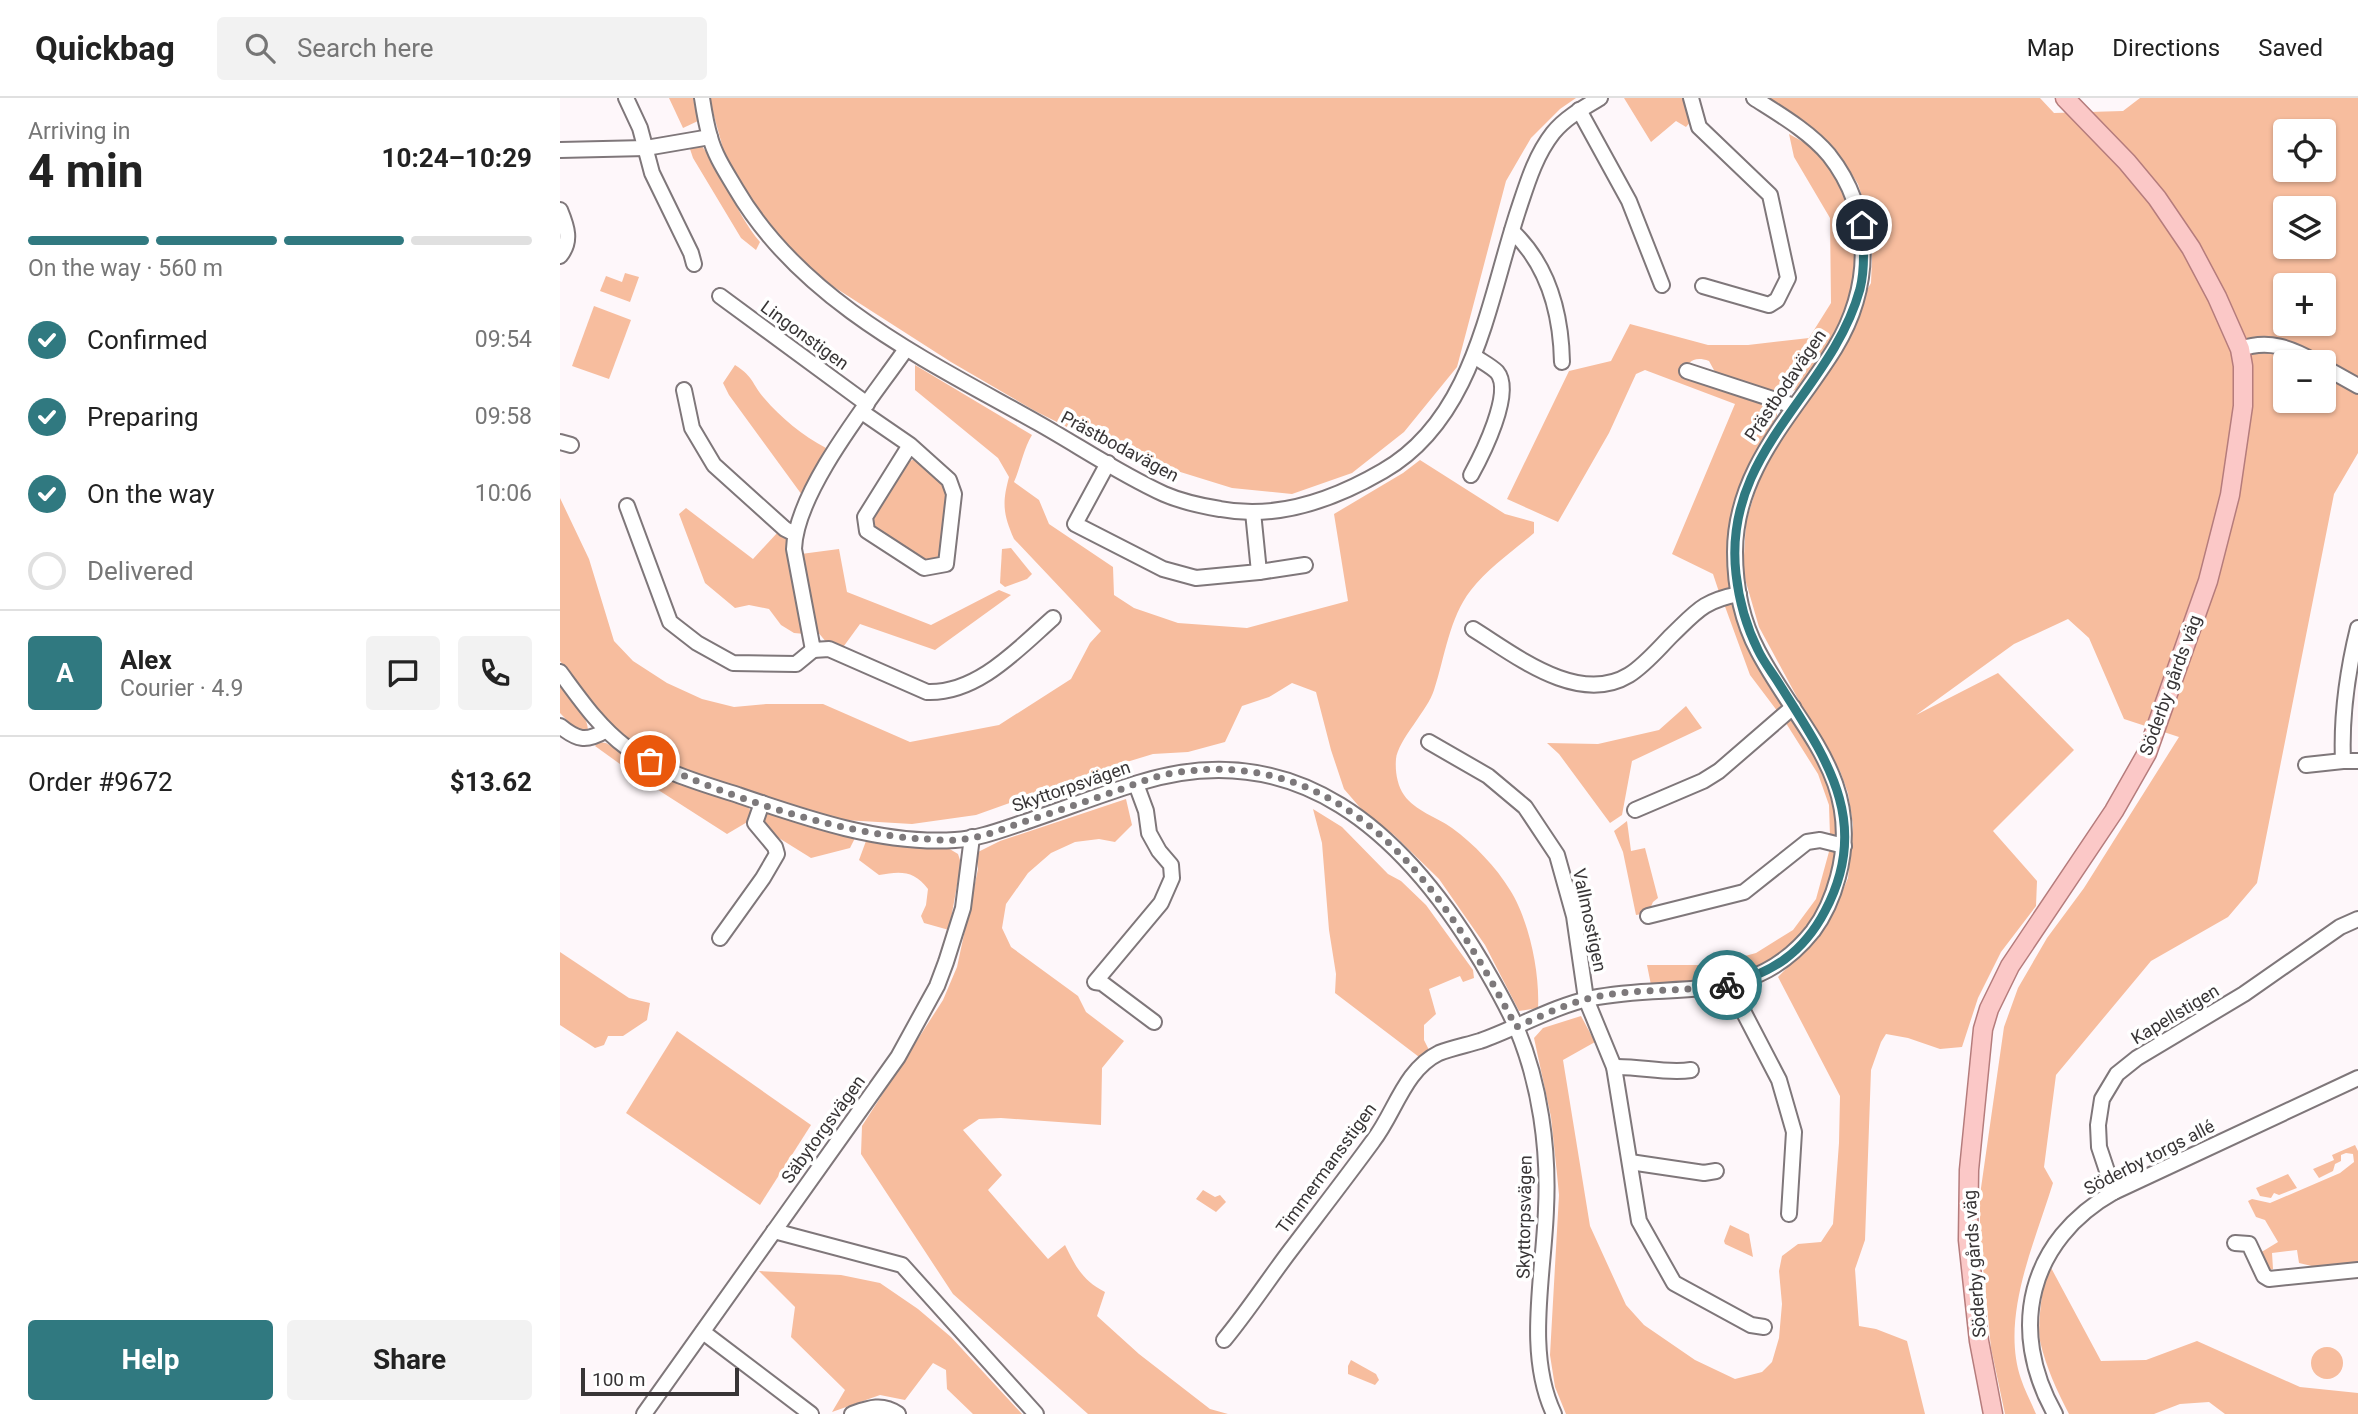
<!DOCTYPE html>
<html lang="en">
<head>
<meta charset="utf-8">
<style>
  :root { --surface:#fff; --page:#f2f2f2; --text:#222; --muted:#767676; --line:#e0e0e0; --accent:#307980 }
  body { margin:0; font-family:Roboto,sans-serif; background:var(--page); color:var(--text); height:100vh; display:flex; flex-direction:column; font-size:26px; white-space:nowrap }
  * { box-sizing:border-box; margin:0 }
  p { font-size:23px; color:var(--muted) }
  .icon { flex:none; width:38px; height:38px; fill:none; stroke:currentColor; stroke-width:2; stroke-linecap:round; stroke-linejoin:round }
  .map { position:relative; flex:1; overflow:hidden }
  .details { display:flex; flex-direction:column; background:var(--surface); width:560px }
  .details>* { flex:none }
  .fabs { position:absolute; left:1713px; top:21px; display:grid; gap:14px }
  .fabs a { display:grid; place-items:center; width:63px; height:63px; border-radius:7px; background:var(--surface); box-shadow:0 2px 5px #0004; font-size:35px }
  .scale { position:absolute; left:21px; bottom:18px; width:158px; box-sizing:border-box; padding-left:7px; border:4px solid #383536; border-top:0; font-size:19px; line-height:24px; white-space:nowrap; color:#383536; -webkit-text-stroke:5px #fff; paint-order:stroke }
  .pin { position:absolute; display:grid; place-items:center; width:60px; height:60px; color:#fff; margin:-30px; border:4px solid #fff; border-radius:50%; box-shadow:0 2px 7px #0007 }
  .courier { position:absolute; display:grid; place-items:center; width:70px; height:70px; margin:-35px; border:5px solid #307980; border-radius:50%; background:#fff; color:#222; box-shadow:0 2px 9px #0007 }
  .overview em { font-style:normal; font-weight:700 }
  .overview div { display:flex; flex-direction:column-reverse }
  .overview { display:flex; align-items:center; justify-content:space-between; height:119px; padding:0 28px }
  h1 { font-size:46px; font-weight:700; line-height:52px }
  .bar { display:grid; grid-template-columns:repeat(4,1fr); gap:10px 7px; align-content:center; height:84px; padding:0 28px }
  .bar i { height:9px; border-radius:5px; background:var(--line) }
  .bar .selected { background:var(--accent) }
  .bar p { grid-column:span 4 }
  .line { display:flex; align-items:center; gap:18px; padding:0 28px; border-top:2px solid var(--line) }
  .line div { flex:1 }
  .round { display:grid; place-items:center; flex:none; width:74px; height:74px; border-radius:7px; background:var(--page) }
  ol { padding:0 28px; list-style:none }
  li { display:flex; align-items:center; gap:21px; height:77px }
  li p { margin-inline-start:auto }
  li .icon { padding:7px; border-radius:50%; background:var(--accent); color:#fff; stroke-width:4 }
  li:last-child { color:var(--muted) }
  li i { width:38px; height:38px; border:4px solid var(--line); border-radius:50% }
  .action { display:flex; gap:14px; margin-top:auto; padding:14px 28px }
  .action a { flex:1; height:80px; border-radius:7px; background:var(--accent); color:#fff; font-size:28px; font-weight:700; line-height:80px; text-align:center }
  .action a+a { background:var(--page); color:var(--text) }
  header { display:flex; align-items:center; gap:42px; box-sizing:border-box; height:98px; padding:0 35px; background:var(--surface); border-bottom:2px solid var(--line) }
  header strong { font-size:33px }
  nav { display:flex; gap:38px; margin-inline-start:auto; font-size:24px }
  .search { width:490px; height:63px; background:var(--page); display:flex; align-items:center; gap:18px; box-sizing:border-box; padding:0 24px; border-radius:7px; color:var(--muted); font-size:26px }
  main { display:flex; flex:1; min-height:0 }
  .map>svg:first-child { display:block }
</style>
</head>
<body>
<header>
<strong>Quickbag</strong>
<div class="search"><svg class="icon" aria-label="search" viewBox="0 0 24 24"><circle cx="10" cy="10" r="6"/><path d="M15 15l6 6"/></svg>Search here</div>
<nav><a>Map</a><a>Directions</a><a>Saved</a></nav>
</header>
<main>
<section class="details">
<div class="overview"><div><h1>4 min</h1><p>Arriving in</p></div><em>10:24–10:29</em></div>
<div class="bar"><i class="selected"></i><i class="selected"></i><i class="selected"></i><i></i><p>On the way · 560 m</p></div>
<ol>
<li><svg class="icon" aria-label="check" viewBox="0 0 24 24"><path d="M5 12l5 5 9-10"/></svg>Confirmed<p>09:54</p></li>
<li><svg class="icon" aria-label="check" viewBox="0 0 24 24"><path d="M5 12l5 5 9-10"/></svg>Preparing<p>09:58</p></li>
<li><svg class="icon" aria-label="check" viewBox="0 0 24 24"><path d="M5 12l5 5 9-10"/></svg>On the way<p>10:06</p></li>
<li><i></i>Delivered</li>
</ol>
<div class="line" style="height:126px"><b class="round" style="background:var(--accent);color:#fff">A</b><div><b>Alex</b><p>Courier · 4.9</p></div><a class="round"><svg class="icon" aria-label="chat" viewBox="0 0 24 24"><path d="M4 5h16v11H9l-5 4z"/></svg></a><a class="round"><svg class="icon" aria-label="phone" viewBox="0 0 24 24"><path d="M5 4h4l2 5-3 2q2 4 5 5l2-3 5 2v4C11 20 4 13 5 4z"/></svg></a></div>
<div class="line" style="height:91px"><div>Order #9672</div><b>$13.62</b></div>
<div class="action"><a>Help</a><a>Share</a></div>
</section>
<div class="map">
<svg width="1798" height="1316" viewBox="0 0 1798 1316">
  <rect width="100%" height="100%" fill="#fef7fa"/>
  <!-- green -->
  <g fill="#f7bd9e" fill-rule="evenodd">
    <path d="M 109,0 L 133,0 L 138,23 L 123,30 Z"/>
    <path d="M 149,0 L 1016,0 L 1000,11 L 971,40 L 946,83 L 897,269 L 844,334 L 792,375 L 732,396 L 672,390 L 559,355 L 475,313 L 391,264 L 274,189 L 221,146 L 176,80 L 164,54 Z"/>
    <path d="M 1064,0 L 1124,0 L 1132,22 L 1126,29 L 1116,23 L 1091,44 Z"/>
    <path d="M 1209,0 L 1480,0 L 1494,15 L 1563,13 L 1580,0 L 1798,0 L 1798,355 L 1774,396 L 1697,785 L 1668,819 L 1591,863 L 1496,977 L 1484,1069 L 1493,1085 C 1475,1144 1440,1219 1461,1281 C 1465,1293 1471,1304 1476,1316 L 1445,1316 L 1431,1250 L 1420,1139 L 1420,1097 L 1444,929 L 1458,890 L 1487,840 L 1524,790 L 1619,639 L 1564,621 L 1529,540 L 1508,521 L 1454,546 L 1356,617 L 1438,575 L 1514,652 L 1433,733 L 1477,783 L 1476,808 L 1441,854 L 1418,900 L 1402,949 L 1380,951 L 1348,940 L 1326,936 L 1321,944 L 1311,972 L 1305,1142 L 1295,1171 L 1299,1228 L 1316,1231 L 1347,1243 L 1365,1316 L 1006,1316 L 995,1289 L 990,1257 L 999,1097 L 997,1076 L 991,1019 L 974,940 L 983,930 L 1021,918 L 1035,944 L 1003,962 L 1030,1128 L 1066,1207 L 1084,1227 L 1135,1262 L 1175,1281 L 1202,1274 L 1212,1264 L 1219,1240 L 1222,1206 L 1219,1173 L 1222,1158 L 1238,1146 L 1261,1144 L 1273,1126 L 1279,1045 L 1280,998 L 1218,879 L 1256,840 L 1275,811 L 1288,780 L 1293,727 L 1288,695 L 1280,673 L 1257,636 L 1199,529 L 1183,474 L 1186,424 L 1202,371 L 1311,185 L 1313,133 L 1298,86 L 1276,52 ZM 1726,33 L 1764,33 L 1764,72 L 1726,72 ZM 1726,110 L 1764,110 L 1764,149 L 1726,149 ZM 1726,187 L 1764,187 L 1764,226 L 1726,226 ZM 1726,264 L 1764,264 L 1764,303 L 1726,303 Z"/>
    <path d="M 1229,36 C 1239,42 1253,48 1261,57 C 1270,66 1277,82 1283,94 C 1316,169 1284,233 1236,292 L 1220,296 L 1155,274 L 1149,263 C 1134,258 1128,263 1122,277 L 1134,284 L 1208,305 L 1216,309 L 1217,318 C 1178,378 1162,417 1170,491 L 1160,497 L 1153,476 L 1112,456 L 1175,306 L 1085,272 L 1076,276 L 1049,335 L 998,424 L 947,401 L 1009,273 L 1051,263 L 1070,226 L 1148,247 L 1188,247 L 1249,240 L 1271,205 L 1270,120 L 1234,59 Z"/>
    <path d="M 141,47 C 165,77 174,113 200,144 L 196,152 L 181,140 L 133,60 L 129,48 Z"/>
    <path d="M 65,175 L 79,179 L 70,204 L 40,193 L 46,178 L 62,184 Z"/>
    <path d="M 34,208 L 71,222 L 49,281 L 12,268 Z"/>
    <path d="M 175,267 C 195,280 191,285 204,300 C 222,321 242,337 266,350 L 242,397 L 169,297 L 163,285 Z"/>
    <path d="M 355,267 L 472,337 C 463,352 461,368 454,384 L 479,402 L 489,426 L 553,469 L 554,497 L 574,510 L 618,525 L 687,530 L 788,503 L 774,416 L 843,375 L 860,362 L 945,416 L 974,424 L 974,435 C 953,453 928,470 911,492 C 889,520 885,559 874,592 C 868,612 838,642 836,661 C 835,673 837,687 844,697 C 855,713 877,719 892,730 C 914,746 936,769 950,792 C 969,822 980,875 978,910 L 959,913 L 925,847 L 879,781 L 834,737 L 803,713 L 784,691 L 771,652 L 756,594 L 732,585 L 709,599 L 682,608 L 665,644 L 628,654 L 593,656 L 547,670 L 416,717 L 352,726 L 284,722 L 233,709 L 112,667 L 53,632 L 0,563 L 0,400 L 29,461 L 54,543 L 73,563 L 107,585 L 142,601 L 174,609 L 206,606 L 263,606 L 350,644 L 439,627 L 511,581 L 530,545 L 541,533 L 454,441 C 443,416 442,405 449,379 L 438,360 L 355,292 Z"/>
    <path d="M 354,361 L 362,365 L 387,386 L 389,396 L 385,453 L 378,462 L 362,463 L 314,434 L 311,416 L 343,367 Z"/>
    <path d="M 126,410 L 193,461 L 218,434 L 226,439 L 245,536 L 234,535 L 221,527 L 209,511 L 189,507 L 175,510 L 145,485 L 119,416 Z"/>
    <path d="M 451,450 L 472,476 L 467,481 L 445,489 L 440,485 L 442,451 Z"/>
    <path d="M 279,451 L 287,494 L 371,527 L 439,492 L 451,497 L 375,552 L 300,526 L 281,552 L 267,545 L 257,533 L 241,456 Z"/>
    <path d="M 1163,503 L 1173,507 C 1184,543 1202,571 1222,602 L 1223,608 L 1218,614 L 1190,577 Z"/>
    <path d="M 0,587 C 10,600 29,618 28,634 L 22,638 L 0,615 Z"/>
    <path d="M 1126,608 L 1142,630 L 1072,663 L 1062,717 L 1050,725 L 999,656 L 987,645 L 1038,646 L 1099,632 Z"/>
    <path d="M 1231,621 L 1266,675 L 1275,701 L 1279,737 L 1270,738 L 1269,707 L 1258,676 L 1224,622 Z"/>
    <path d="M 39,644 L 46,645 L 91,672 L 188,709 L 191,713 L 189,723 L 167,736 L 78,679 L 35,648 Z"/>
    <path d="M 566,701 L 572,727 L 555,744 L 539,741 L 515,744 L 491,755 L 468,775 L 446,806 L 442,830 L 451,849 L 518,898 L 526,914 L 564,943 L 542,970 L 541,1027 L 441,1020 L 419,1021 L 403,1032 L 442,1077 L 428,1092 L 488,1161 L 505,1147 C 516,1169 522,1182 545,1194 L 537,1218 L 579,1256 L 650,1311 L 668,1316 L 528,1316 L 393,1196 L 301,1056 L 302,1028 L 383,902 L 397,869 L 418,771 L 416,755 L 440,743 Z"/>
    <path d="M 753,711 L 782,729 L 828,776 L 841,783 L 866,807 L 913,872 L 914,880 L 903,884 L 900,878 L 869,891 L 876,916 L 864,927 L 864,942 L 869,952 L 863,962 L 775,895 L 776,876 L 769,832 L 762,745 Z"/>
    <path d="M 205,715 L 295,740 L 290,750 L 251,760 L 206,732 L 200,719 Z"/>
    <path d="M 1067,723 L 1071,753 L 1085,750 L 1098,800 L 1093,804 L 1088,815 L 1076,817 L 1063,754 L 1054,733 Z"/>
    <path d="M 306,743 L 356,750 L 388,750 L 398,756 L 401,765 L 389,832 L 364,825 L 361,818 L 366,807 L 368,791 C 354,772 340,773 319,777 L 299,762 Z"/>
    <path d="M 1270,750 L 1276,755 C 1267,821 1223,873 1156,884 C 1135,888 1112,886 1091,887 L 1087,867 L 1152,867 L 1196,855 L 1233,832 L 1256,801 Z"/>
    <path d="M 0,854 L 69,900 L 90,905 L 87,922 L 63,938 L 48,938 L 44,947 L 35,950 L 0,927 Z"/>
    <path d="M 117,933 L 251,1027 L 200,1107 L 66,1015 Z"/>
    <path d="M 1795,1047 L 1798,1053 L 1798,1171 L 1757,1177 L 1756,1169 L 1739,1165 L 1737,1152 L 1712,1155 L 1713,1171 L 1697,1178 L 1695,1158 L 1718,1144 L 1705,1122 L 1696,1119 L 1688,1103 L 1692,1101 L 1710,1105 L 1780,1075 L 1794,1064 L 1793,1056 L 1786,1055 L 1781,1057 L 1781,1063 L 1775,1066 L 1773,1073 L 1759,1080 L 1753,1071 L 1774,1062 L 1772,1057 Z"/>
    <path d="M 1728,1076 L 1737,1090 L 1719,1097 L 1714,1095 L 1711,1100 L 1700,1098 L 1696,1090 Z"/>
    <path d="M 643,1092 L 655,1099 L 660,1097 L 666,1104 L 656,1114 L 636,1101 Z"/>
    <path d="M 1170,1127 L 1189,1136 L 1193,1159 L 1165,1146 L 1164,1143 Z"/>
    <path d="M 1489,1166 L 1541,1263 L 1586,1262 L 1637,1243 L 1740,1289 L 1798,1295 L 1798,1316 L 1665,1316 L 1649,1304 L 1620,1306 L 1594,1316 L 1509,1316 C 1497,1293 1486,1269 1480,1243 C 1477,1228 1483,1181 1489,1166 Z"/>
    <path d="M 199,1173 L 281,1177 L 320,1185 L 358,1211 L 391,1239 L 462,1316 L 413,1316 L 387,1291 L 386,1272 L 373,1265 L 345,1302 L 320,1297 L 272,1314 L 285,1292 L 231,1239 L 235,1209 Z"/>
    <circle cx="1767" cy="1265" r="16"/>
    <path d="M 791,1262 L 816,1276 L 819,1282 L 815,1287 L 788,1276 L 788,1268 Z"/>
  </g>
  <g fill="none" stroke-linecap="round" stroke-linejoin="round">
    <!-- minor casing -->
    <g stroke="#7f777a" stroke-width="18">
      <g id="minor">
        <path d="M 66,0 L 80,30 L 92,75 L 131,155 L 134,166"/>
        <path d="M 142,0 C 144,13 146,26 150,39 C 155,58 166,74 176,91 C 242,204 368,263 478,325 C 519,348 560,376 604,396 C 620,403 642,408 660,411 C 717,422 775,401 823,373 C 914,321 928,204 958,113 C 967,86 975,58 993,35 C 1005,20 1023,10 1040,0"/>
        <path d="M 1131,0 L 1139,29 L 1210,97 L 1228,180 L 1217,202 L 1209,207 L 1143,188"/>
        <path d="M 1019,12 L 1069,103 L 1102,187"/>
        <path d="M 0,52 L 86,50 L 150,39"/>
        <path d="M 0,112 C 7,129 12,143 0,158"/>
        <path d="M 952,133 C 988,167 1001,216 1002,264"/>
        <path d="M 160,198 L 307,306"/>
        <path d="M 346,251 C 312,300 236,392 234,451 L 253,552 L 269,551 L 367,594 C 417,596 458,551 493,520"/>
        <path d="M 1680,251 C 1709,241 1731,250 1756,264"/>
        <path d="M 1764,269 L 1798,288"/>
        <path d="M 1127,273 L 1234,308"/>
        <path d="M 124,292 L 132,330 L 154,367 L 225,431 L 235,436"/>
        <path d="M 302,314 L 350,347 L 305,419 L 307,433 L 364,470 L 386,466 L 394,396 L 389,382 L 350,347"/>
        <path d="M 0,344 L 11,347"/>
        <path d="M 548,365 L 515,426 L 603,471 L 636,480 L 699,474 L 693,414"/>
        <path d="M 911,377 C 922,357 954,294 937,274 C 931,268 921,263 914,258"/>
        <path d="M 67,408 L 110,524 L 137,545 L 173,565 L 236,566 L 253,552"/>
        <path d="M 699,474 L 745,467"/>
        <path d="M 1798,530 C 1787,575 1781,617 1783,663 L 1798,663"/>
        <path d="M 913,531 C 955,557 1018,608 1069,577 C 1085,567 1099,550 1112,537 C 1137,513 1143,503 1179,496"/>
        <path d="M 0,574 C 20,601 39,629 66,649 C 98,673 140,685 178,697 C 245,720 323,747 395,742 C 417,741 441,732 462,725 C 501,712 539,697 578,685 C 737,635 844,735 921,863 C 933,884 947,907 957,931 C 980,986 989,1051 986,1111 C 984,1176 965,1255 994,1316"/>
        <path d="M 0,628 C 17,642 26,644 45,633"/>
        <path d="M 869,644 L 928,678 L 965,709 L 997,757 L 1014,818 L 1026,901 L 1054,969 L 1079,1123 L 1114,1185 L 1191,1227 L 1204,1229"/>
        <path d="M 1746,667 L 1783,663"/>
        <path d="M 576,686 L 586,713 L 589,735 L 599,753 L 611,767 L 612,780 L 601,805 L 535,884 L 542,885 L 594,924"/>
        <path d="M 1075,712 L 1143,683 L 1159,673 L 1233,609"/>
        <path d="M 1088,818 L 1184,794 L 1247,744 L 1260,742 L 1284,748"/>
        <path d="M 160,840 L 203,780 L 217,756 L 215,749 L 195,725 L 202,705"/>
        <path d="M 1169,886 L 1219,982 L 1234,1034 L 1229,1116"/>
        <path d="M 1054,969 C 1080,968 1106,976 1131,972"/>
        <path d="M 1070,1064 L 1144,1075 L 1156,1073"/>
        <path d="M 1554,1094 L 1539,1049 L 1538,1027 L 1542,1001 L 1557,976 L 1577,960 L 1684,896 L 1780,829 L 1798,821"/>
        <path d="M 214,1133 L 342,1167 L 476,1316"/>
        <path d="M 1675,1145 L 1689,1146 L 1704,1178 L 1709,1181 L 1798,1172"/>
        <path d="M 143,1234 L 251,1316"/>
        <path d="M 664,1242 C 688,1213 708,1182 730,1153 C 758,1116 786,1080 813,1043 C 835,1015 844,972 879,955 C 892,950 907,947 920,943 C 957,930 994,908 1032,900 C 1116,883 1192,910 1253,833 C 1265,817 1273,798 1278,779 C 1304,681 1239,631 1198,553 C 1182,523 1175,488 1175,454 C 1175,371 1235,315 1275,250 C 1312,189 1314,114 1269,57 C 1250,34 1219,16 1194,0"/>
        <path d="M 84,1316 L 338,959 L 377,888 L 386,864 L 403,810 L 412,739"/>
        <path d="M 292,1316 C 309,1310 322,1305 338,1316"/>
        <path d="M 1495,1316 C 1447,1231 1469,1142 1554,1094 L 1798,980"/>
      </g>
    </g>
    <!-- major casing -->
    <g stroke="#b57c7c" stroke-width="21">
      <path id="major" d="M 1433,1316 L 1419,1243 L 1408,1142 L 1409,1072 L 1423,931 L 1429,911 L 1450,868 L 1554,713 L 1587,655 L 1648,483 L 1670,397 L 1683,308 L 1683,268 L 1680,251 L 1657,199 L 1631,150 L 1597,100 L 1567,64 L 1505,0"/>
    </g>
    <!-- minor -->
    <use href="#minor" stroke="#fff" stroke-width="14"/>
    <!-- major -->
    <use href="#major" stroke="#fbc8c7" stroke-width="18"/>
  </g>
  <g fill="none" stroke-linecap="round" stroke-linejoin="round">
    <!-- done -->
    <path stroke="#7d797b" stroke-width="7" stroke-dasharray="0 12.6" d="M 90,663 C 168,699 278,736 364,741 C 374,741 385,743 396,742 C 416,741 438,733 457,726 C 489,716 521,705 553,694 C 571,688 589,680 608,676 C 786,643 885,792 956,929 C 979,919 1003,907 1027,901 C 1072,889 1121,895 1167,887"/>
    <!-- route -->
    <path stroke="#307980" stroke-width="9" d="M 1167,887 C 1212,875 1243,855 1265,813 C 1313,723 1265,659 1218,584 C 1211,573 1203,563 1198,552 C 1186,528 1179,503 1176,476 C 1162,353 1271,296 1300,191 C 1305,171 1304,148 1302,127"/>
  </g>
  <g text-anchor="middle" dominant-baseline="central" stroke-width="7" stroke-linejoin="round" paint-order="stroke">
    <!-- street labels -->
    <g font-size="18" fill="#383536" stroke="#fff">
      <text transform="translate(245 237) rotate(36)">Lingonstigen</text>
      <text transform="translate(1225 287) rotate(-56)">Prästbodavägen</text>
      <text transform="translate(560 348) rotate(28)">Prästbodavägen</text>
      <text transform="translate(1610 587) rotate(-70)">Söderby gårds väg</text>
      <text transform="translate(511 688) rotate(-19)">Skyttorpsvägen</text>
      <text transform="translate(1030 822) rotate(78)">Vallmostigen</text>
      <text transform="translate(1615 916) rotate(-31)">Kapellstigen</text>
      <text transform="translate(263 1031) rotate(-54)">Säbytorgsvägen</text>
      <text transform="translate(1589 1059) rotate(-27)">Söderby torgs allé</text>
      <text transform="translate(766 1070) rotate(-54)">Timmermansstigen</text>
      <text transform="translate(964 1119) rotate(-89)">Skyttorpsvägen</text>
      <text transform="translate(1414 1166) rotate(-94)">Söderby gårds väg</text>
    </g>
  </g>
</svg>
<div class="fabs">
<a><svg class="icon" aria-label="locate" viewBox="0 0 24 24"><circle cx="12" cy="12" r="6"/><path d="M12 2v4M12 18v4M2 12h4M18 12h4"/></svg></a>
<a><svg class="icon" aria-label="layers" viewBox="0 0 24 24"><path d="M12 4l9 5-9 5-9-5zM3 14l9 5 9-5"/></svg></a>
<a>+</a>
<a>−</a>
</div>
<div class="scale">100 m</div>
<div class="pin" style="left:90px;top:663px;background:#ea580c"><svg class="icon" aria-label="bag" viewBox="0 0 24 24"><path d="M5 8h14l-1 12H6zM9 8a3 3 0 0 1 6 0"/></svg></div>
<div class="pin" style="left:1302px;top:127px;background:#1f2937"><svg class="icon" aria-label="home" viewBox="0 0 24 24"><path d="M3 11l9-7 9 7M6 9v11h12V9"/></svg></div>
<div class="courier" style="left:1167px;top:887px"><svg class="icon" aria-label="bike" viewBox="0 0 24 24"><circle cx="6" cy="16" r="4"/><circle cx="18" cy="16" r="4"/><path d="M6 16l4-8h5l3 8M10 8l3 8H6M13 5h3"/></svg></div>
</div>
</main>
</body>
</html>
